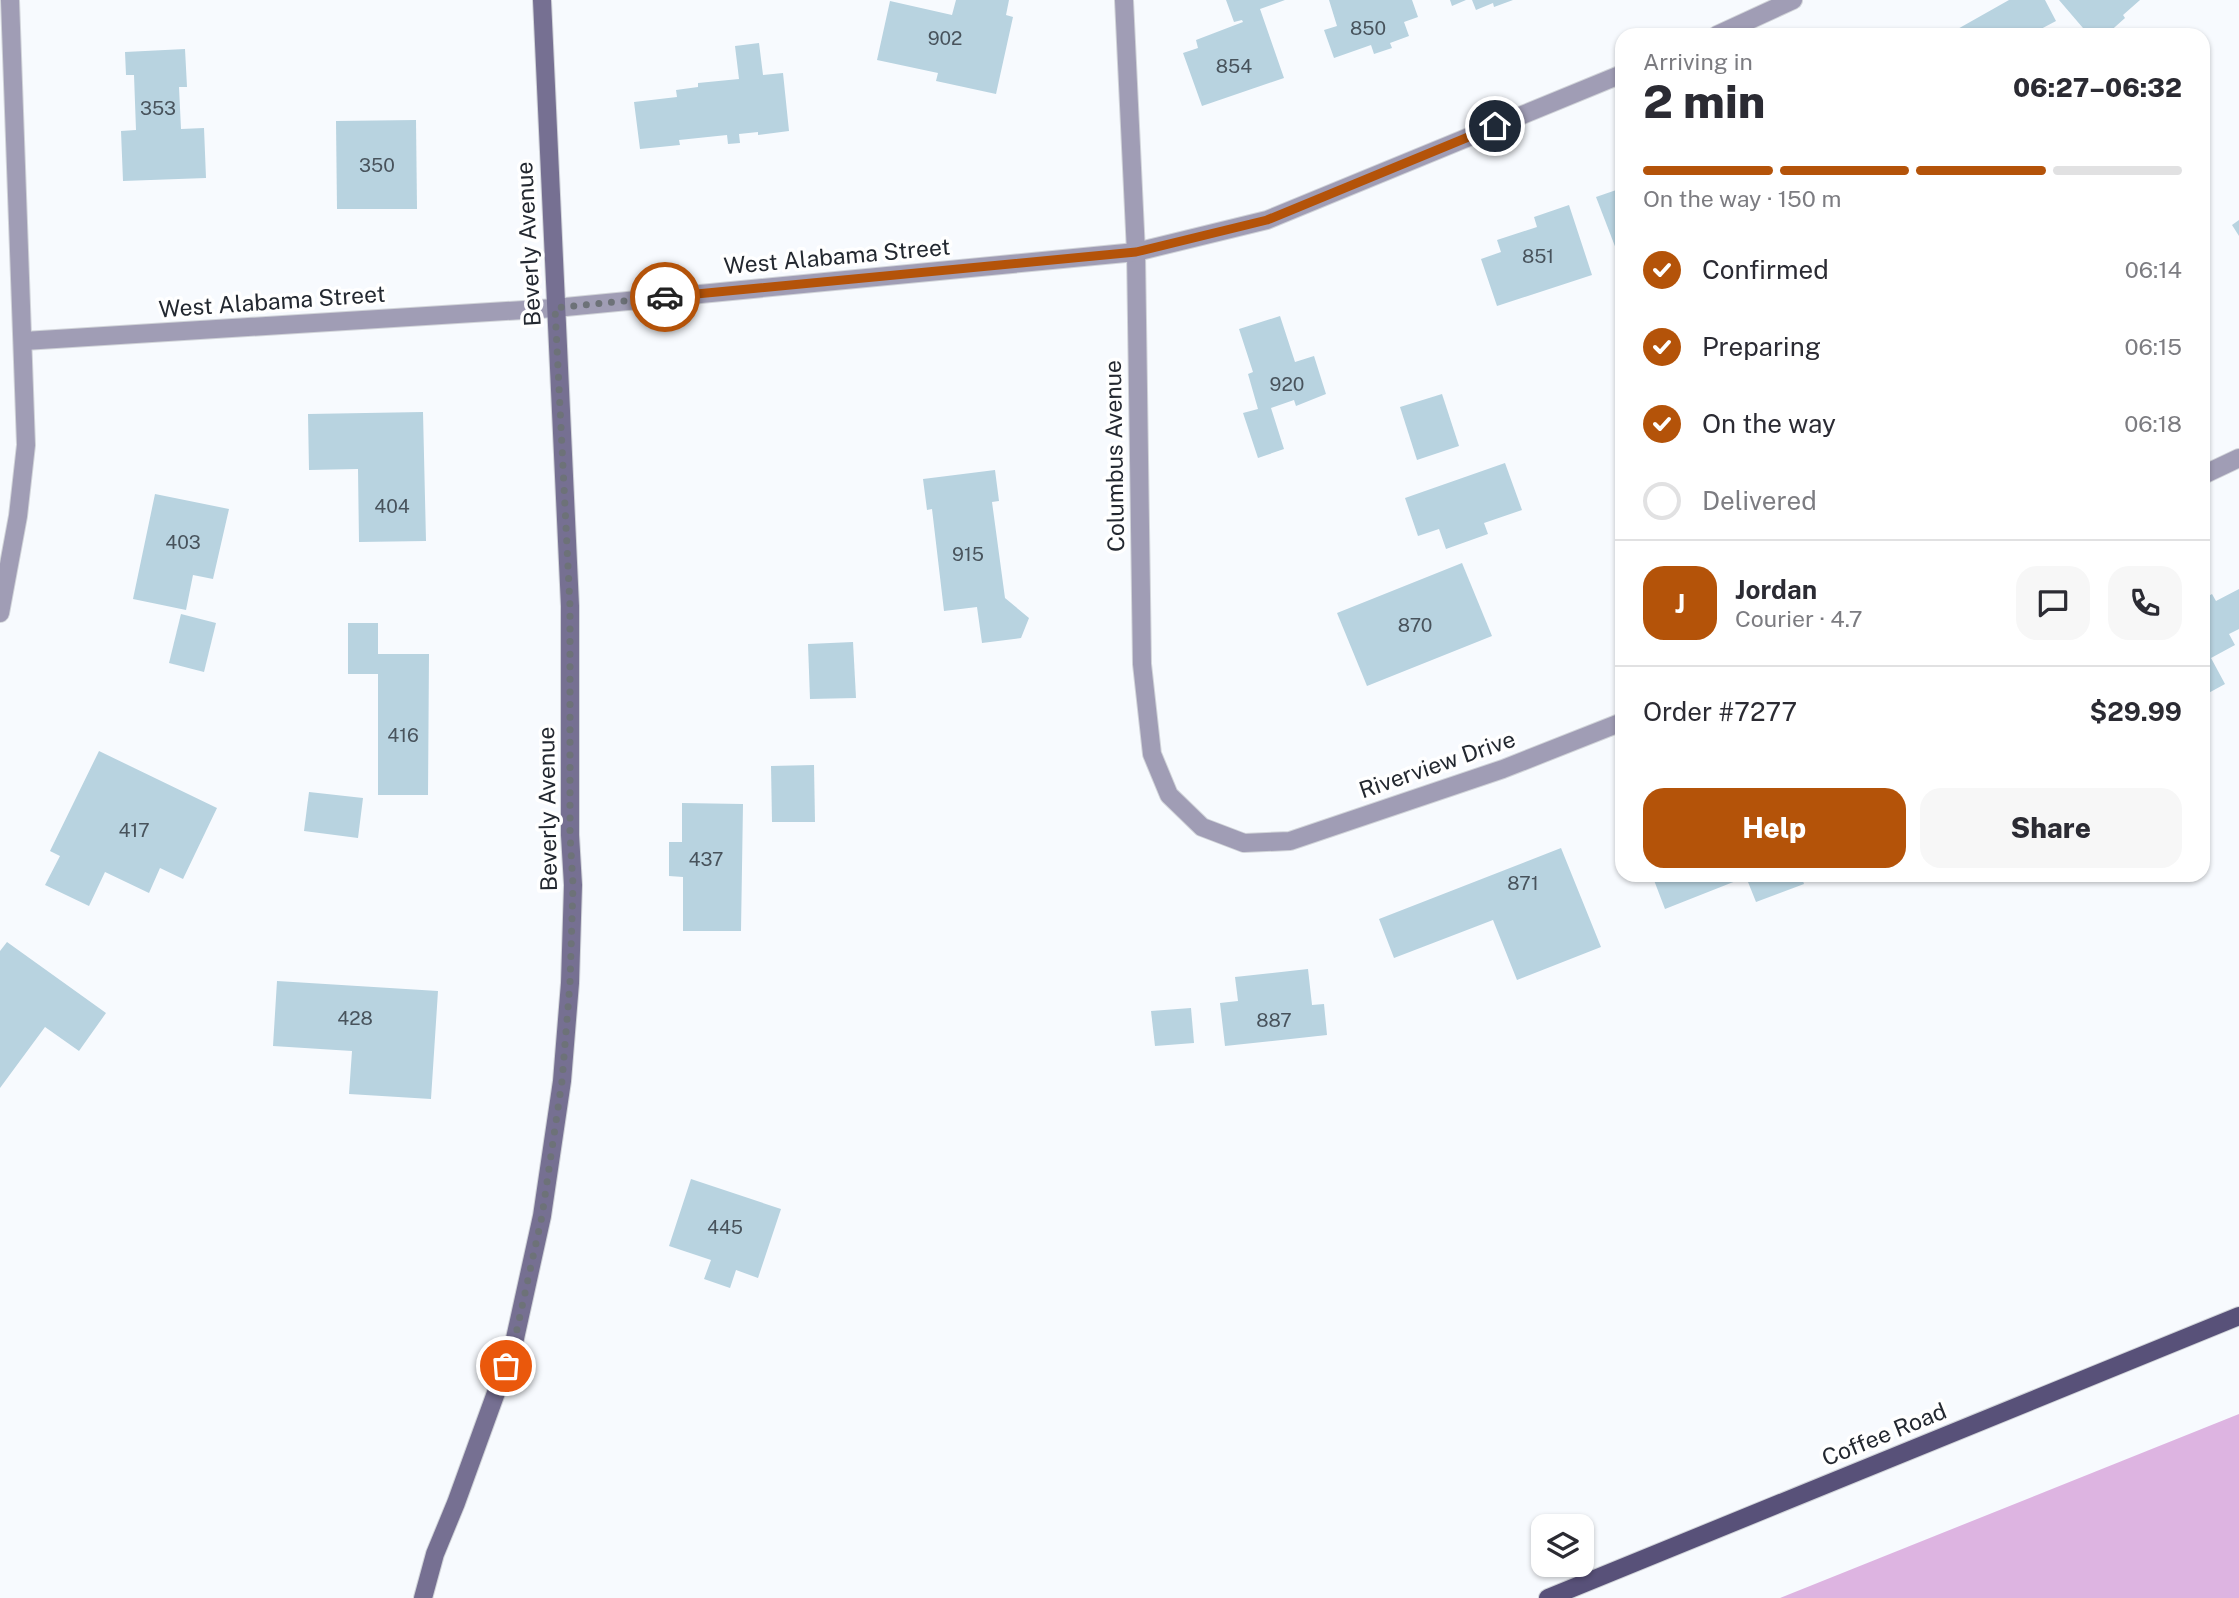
<!DOCTYPE html>
<html lang="en">
<head>
<meta charset="utf-8">
<style>
  :root { --surface:#fff; --page:#f7f7f7; --text:#2b2b33; --muted:#7c7c81; --line:#e1e1e2; --accent:#b45309 }
  body { margin:0; font-family:"Public Sans",sans-serif; background:var(--page); color:var(--text); height:100vh; display:flex; flex-direction:column; font-size:26px; white-space:nowrap }
  * { box-sizing:border-box; margin:0 }
  p { font-size:23px; color:var(--muted) }
  .icon { flex:none; width:38px; height:38px; fill:none; stroke:currentColor; stroke-width:2; stroke-linecap:round; stroke-linejoin:round }
  .map { position:relative; flex:1; overflow:hidden }
  .drawer { position:absolute; left:1615px; top:28px; width:595px; height:854px; display:flex; flex-direction:column; background:var(--surface); border-radius:21px; box-shadow:0 2px 5px #0004 }
  .drawer>* { flex:none }
  .controls { position:absolute; left:1531px; top:1514px; display:grid; gap:14px }
  .controls a { display:grid; place-items:center; width:63px; height:63px; border-radius:14px; background:var(--surface); box-shadow:0 2px 5px #0004; font-size:35px }
  .pin { position:absolute; display:grid; place-items:center; width:60px; height:60px; color:#fff; margin:-30px; border:4px solid #fff; border-radius:50%; box-shadow:0 2px 7px #0007 }
  .courier { position:absolute; display:grid; place-items:center; width:70px; height:70px; margin:-35px; border:5px solid #b45309; border-radius:50%; background:#fff; color:#222; box-shadow:0 2px 9px #0007 }
  .head em { font-style:normal; font-weight:800 }
  .head div { display:flex; flex-direction:column-reverse }
  .head { display:flex; align-items:center; justify-content:space-between; height:119px; padding:0 28px }
  h1 { font-size:46px; font-weight:800; line-height:52px }
  .bar { display:grid; grid-template-columns:repeat(4,1fr); gap:10px 7px; align-content:center; height:84px; padding:0 28px }
  .bar i { height:9px; border-radius:5px; background:var(--line) }
  .bar .on { background:var(--accent) }
  .bar p { grid-column:span 4 }
  .line { display:flex; align-items:center; gap:18px; padding:0 28px; border-top:2px solid var(--line) }
  .line div { flex:1 }
  .round { display:grid; place-items:center; flex:none; width:74px; height:74px; border-radius:21px; background:var(--page) }
  ol { padding:0 28px; list-style:none }
  li { display:flex; align-items:center; gap:21px; height:77px }
  li p { margin-inline-start:auto }
  li .icon { padding:7px; border-radius:50%; background:var(--accent); color:#fff; stroke-width:4 }
  li:last-child { color:var(--muted) }
  li i { width:38px; height:38px; border:4px solid var(--line); border-radius:50% }
  .primary-button { display:flex; gap:14px; margin-top:auto; padding:14px 28px }
  .primary-button a { flex:1; height:80px; border-radius:21px; background:var(--accent); color:#fff; font-size:28px; font-weight:800; line-height:80px; text-align:center }
  .primary-button a+a { background:var(--page); color:var(--text) }
  .map>svg:first-child { display:block }
</style>
</head>
<body>
<div class="map">
<svg width="2239" height="1598" viewBox="0 0 2239 1598">
  <rect width="100%" height="100%" fill="#f7fafe"/>
  <!-- forest -->
  <path fill="#ddb4e1" d="M 2239,1414 L 2239,1598 L 1780,1598 Z"/>
  <!-- building -->
  <g fill="#b8d3e0">
    <path d="M 956,0 L 1009,0 L 1006,15 L 1013,17 L 996,94 L 936,81 L 938,73 L 877,60 L 890,1 L 952,15 Z"/>
    <path d="M 1226,0 L 1285,0 L 1260,9 L 1284,78 L 1202,106 L 1183,53 L 1198,48 L 1196,40 L 1243,22 L 1242,20 L 1234,22 Z"/>
    <path d="M 1329,0 L 1412,0 L 1418,17 L 1404,22 L 1409,36 L 1390,43 L 1392,48 L 1374,54 L 1371,45 L 1334,58 L 1324,30 L 1337,26 Z"/>
    <path d="M 1450,0 L 1466,0 L 1452,6 Z"/>
    <path d="M 1472,0 L 1513,0 L 1494,7 L 1493,3 L 1476,10 Z"/>
    <path d="M 2009,0 L 2045,0 L 2056,21 L 2039,30 L 2042,35 L 1947,35 Z"/>
    <path d="M 2059,0 L 2140,0 L 2123,15 L 2125,18 L 2106,35 L 2089,35 Z"/>
    <path d="M 759,43 L 763,75 L 783,73 L 789,131 L 758,135 L 758,132 L 739,134 L 740,143 L 728,144 L 727,135 L 679,140 L 680,145 L 640,149 L 634,102 L 677,97 L 676,90 L 698,87 L 698,83 L 739,79 L 735,46 Z"/>
    <path d="M 185,49 L 187,87 L 179,87 L 181,129 L 204,128 L 206,178 L 123,181 L 121,131 L 136,130 L 134,75 L 126,75 L 125,52 Z"/>
    <path d="M 416,120 L 417,209 L 337,209 L 336,121 Z"/>
    <path d="M 1622,188 L 1622,247 L 1616,249 L 1596,197 Z"/>
    <path d="M 1569,205 L 1592,275 L 1497,306 L 1481,259 L 1501,252 L 1497,240 L 1537,227 L 1534,217 Z"/>
    <path d="M 2239,220 L 2239,236 L 2232,225 Z"/>
    <path d="M 1280,316 L 1295,362 L 1314,356 L 1326,394 L 1296,406 L 1294,400 L 1271,408 L 1284,449 L 1258,458 L 1243,413 L 1258,409 L 1248,374 L 1253,372 L 1239,329 Z"/>
    <path d="M 1442,394 L 1459,446 L 1417,460 L 1400,407 Z"/>
    <path d="M 423,412 L 426,541 L 359,542 L 358,469 L 309,470 L 308,414 Z"/>
    <path d="M 1505,463 L 1522,510 L 1484,523 L 1488,534 L 1446,549 L 1439,529 L 1418,536 L 1405,498 Z"/>
    <path d="M 995,470 L 999,501 L 992,502 L 1005,598 L 1029,618 L 1021,638 L 982,643 L 977,607 L 944,611 L 932,509 L 927,510 L 923,479 Z"/>
    <path d="M 155,494 L 229,509 L 213,579 L 193,575 L 186,610 L 133,599 Z"/>
    <path d="M 1462,563 L 1492,636 L 1367,686 L 1337,613 Z"/>
    <path d="M 2239,589 L 2239,629 L 2229,634 L 2235,645 L 2211,658 L 2225,684 L 2203,696 L 2203,599 L 2212,594 L 2216,601 Z"/>
    <path d="M 181,614 L 216,623 L 204,672 L 169,663 Z"/>
    <path d="M 348,623 L 378,623 L 378,654 L 429,654 L 428,795 L 378,795 L 378,674 L 348,674 Z"/>
    <path d="M 853,642 L 856,698 L 810,699 L 808,644 Z"/>
    <path d="M 99,751 L 217,808 L 183,879 L 160,868 L 149,893 L 105,872 L 89,906 L 45,885 L 60,856 L 50,851 Z"/>
    <path d="M 814,765 L 815,822 L 772,822 L 771,766 Z"/>
    <path d="M 309,792 L 363,798 L 358,838 L 304,831 Z"/>
    <path d="M 682,803 L 743,804 L 741,931 L 683,931 L 683,877 L 669,876 L 669,842 L 682,842 Z"/>
    <path d="M 1561,848 L 1601,947 L 1517,980 L 1493,920 L 1394,958 L 1379,919 Z"/>
    <path d="M 1652,875 L 1801,875 L 1804,884 L 1756,902 L 1746,877 L 1665,909 Z"/>
    <path d="M 7,942 L 106,1013 L 79,1051 L 45,1027 L 0,1088 L 0,951 Z"/>
    <path d="M 1308,969 L 1312,1005 L 1324,1004 L 1327,1035 L 1225,1046 L 1220,1003 L 1238,1001 L 1235,977 Z"/>
    <path d="M 277,981 L 438,991 L 431,1099 L 349,1094 L 352,1051 L 273,1046 Z"/>
    <path d="M 1191,1008 L 1194,1043 L 1155,1046 L 1151,1011 Z"/>
    <path d="M 691,1179 L 781,1209 L 758,1278 L 736,1270 L 730,1288 L 704,1279 L 711,1260 L 669,1246 Z"/>
  </g>
  <g fill="none" stroke-linecap="round" stroke-linejoin="round">
    <!-- street casing -->
    <g stroke="#d1d4d9" stroke-width="20">
      <g id="street">
        <path d="M 1124,0 L 1136,252 L 1142,664 L 1152,754 L 1169,795 L 1202,827 L 1244,843 L 1290,841 L 1503,769 L 1622,722"/>
        <path d="M 1717,35 L 1793,0"/>
        <path d="M 24,341 L 555,308 L 1136,252 L 1267,220 L 1622,74"/>
        <path d="M 2203,475 L 2239,458"/>
        <path d="M 0,613 L 18,516 L 26,445 L 10,0"/>
      </g>
    </g>
    <!-- secondary casing -->
    <g stroke="#d1d4d9" stroke-width="20">
      <path id="secondary" d="M 423,1598 L 435,1554 L 456,1503 L 514,1343 L 542,1216 L 562,1081 L 570,983 L 573,885 L 570,835 L 570,606 L 542,0"/>
    </g>
    <!-- primary casing -->
    <g stroke="#d1d4d9" stroke-width="20">
      <path id="primary" d="M 1548,1598 L 2239,1316"/>
    </g>
    <!-- street -->
    <use href="#street" stroke="#a09db5" stroke-width="18"/>
    <!-- secondary -->
    <use href="#secondary" stroke="#767092" stroke-width="18"/>
    <!-- primary -->
    <use href="#primary" stroke="#585179" stroke-width="18"/>
  </g>
  <g fill="none" stroke-linecap="round" stroke-linejoin="round">
    <!-- done -->
    <path stroke="#6d7278" stroke-width="7" stroke-dasharray="0 12.6" d="M 506,1366 L 514,1343 L 542,1216 L 562,1081 L 570,983 L 573,885 L 570,835 L 570,606 L 555,308 L 665,297"/>
    <!-- route -->
    <path stroke="#b45309" stroke-width="9" d="M 665,297 L 1136,252 L 1267,220 L 1495,126"/>
  </g>
  <g text-anchor="middle" dominant-baseline="central" stroke-width="7" stroke-linejoin="round" paint-order="stroke">
    <!-- number labels -->
    <g font-size="19" fill="#48535c">
      <text x="1368" y="28">850</text>
      <text x="945" y="38">902</text>
      <text x="1234" y="66">854</text>
      <text x="158" y="108">353</text>
      <text x="377" y="165">350</text>
      <text x="1538" y="256">851</text>
      <text x="1287" y="384">920</text>
      <text x="392" y="506">404</text>
      <text x="183" y="542">403</text>
      <text x="968" y="554">915</text>
      <text x="1415" y="625">870</text>
      <text x="403" y="735">416</text>
      <text x="134" y="830">417</text>
      <text x="706" y="859">437</text>
      <text x="1523" y="883">871</text>
      <text x="355" y="1018">428</text>
      <text x="1274" y="1020">887</text>
      <text x="725" y="1227">445</text>
    </g>
    <!-- street labels -->
    <g font-size="23" fill="#232830" stroke="#fff">
      <text transform="translate(528 244) rotate(-93)">Beverly Avenue</text>
      <text transform="translate(837 256) rotate(-5)">West Alabama Street</text>
      <text transform="translate(272 301) rotate(-4)">West Alabama Street</text>
      <text transform="translate(1114 456) rotate(-91)">Columbus Avenue</text>
      <text transform="translate(1437 764) rotate(-19)">Riverview Drive</text>
      <text transform="translate(547 809) rotate(-91)">Beverly Avenue</text>
      <text transform="translate(1884 1434) rotate(-22)">Coffee Road</text>
    </g>
  </g>
</svg>
<div class="controls">
<a><svg class="icon" aria-label="layers" viewBox="0 0 24 24"><path d="M12 4l9 5-9 5-9-5zM3 14l9 5 9-5"/></svg></a>
</div>
<div class="pin" style="left:506px;top:1366px;background:#ea580c"><svg class="icon" aria-label="bag" viewBox="0 0 24 24"><path d="M5 8h14l-1 12H6zM9 8a3 3 0 0 1 6 0"/></svg></div>
<div class="pin" style="left:1495px;top:126px;background:#1f2937"><svg class="icon" aria-label="home" viewBox="0 0 24 24"><path d="M3 11l9-7 9 7M6 9v11h12V9"/></svg></div>
<div class="courier" style="left:665px;top:297px"><svg class="icon" aria-label="car" viewBox="0 0 24 24"><path d="M5 17H2v-5l4-1 3-4h7l3 4 3 1v5h-3M9 17h6M6 11h13"/><circle cx="7" cy="17" r="2"/><circle cx="17" cy="17" r="2"/></svg></div>
<section class="drawer">
<div class="head"><div><h1>2 min</h1><p>Arriving in</p></div><em>06:27–06:32</em></div>
<div class="bar"><i class="on"></i><i class="on"></i><i class="on"></i><i></i><p>On the way · 150 m</p></div>
<ol>
<li><svg class="icon" aria-label="check" viewBox="0 0 24 24"><path d="M5 12l5 5 9-10"/></svg>Confirmed<p>06:14</p></li>
<li><svg class="icon" aria-label="check" viewBox="0 0 24 24"><path d="M5 12l5 5 9-10"/></svg>Preparing<p>06:15</p></li>
<li><svg class="icon" aria-label="check" viewBox="0 0 24 24"><path d="M5 12l5 5 9-10"/></svg>On the way<p>06:18</p></li>
<li><i></i>Delivered</li>
</ol>
<div class="line" style="height:126px"><b class="round" style="background:var(--accent);color:#fff">J</b><div><b>Jordan</b><p>Courier · 4.7</p></div><a class="round"><svg class="icon" aria-label="chat" viewBox="0 0 24 24"><path d="M4 5h16v11H9l-5 4z"/></svg></a><a class="round"><svg class="icon" aria-label="phone" viewBox="0 0 24 24"><path d="M5 4h4l2 5-3 2q2 4 5 5l2-3 5 2v4C11 20 4 13 5 4z"/></svg></a></div>
<div class="line" style="height:91px"><div>Order #7277</div><b>$29.99</b></div>
<div class="primary-button"><a>Help</a><a>Share</a></div>
</section>
</div>
</body>
</html>
